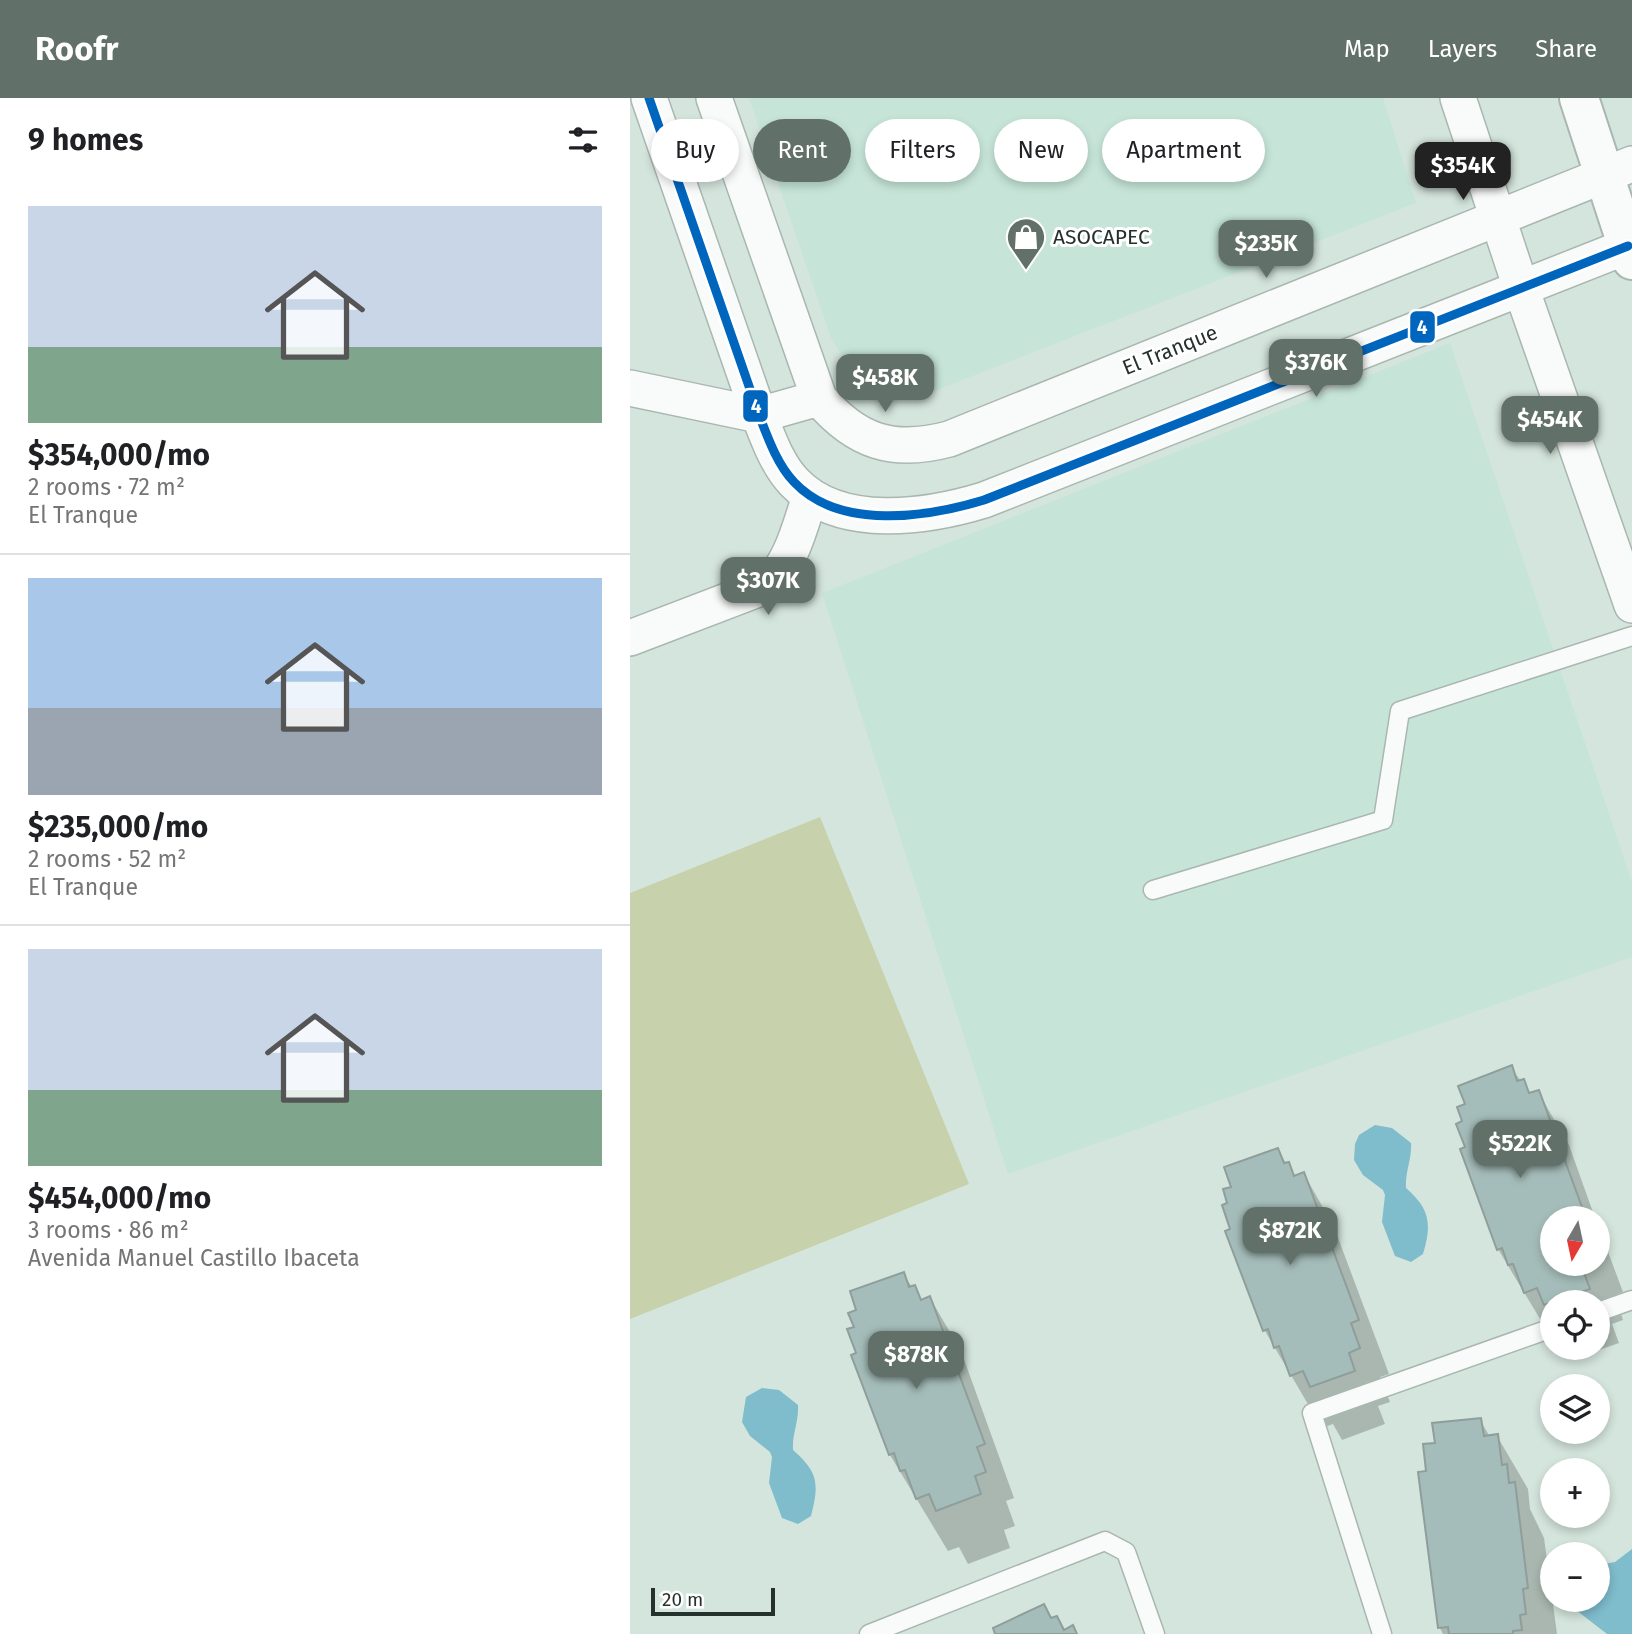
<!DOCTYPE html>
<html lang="en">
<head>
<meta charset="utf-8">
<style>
  body { margin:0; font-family:"Fira Sans",sans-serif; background:#f6f6f6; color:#202124; height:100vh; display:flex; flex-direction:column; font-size:26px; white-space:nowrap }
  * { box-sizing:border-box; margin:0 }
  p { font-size:23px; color:#757577 }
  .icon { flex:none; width:38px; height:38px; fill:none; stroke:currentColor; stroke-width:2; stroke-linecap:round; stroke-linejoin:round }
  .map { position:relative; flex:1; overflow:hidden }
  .side { display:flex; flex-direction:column; background:#fff; width:630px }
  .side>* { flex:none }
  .top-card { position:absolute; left:21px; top:21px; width:665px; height:63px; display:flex; gap:14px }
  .needle { width:46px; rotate:189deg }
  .controls { position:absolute; left:910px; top:1108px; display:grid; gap:14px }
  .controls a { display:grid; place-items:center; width:70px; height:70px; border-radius:50%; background:#fff; box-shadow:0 4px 10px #0003; font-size:35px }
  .scale { position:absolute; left:21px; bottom:18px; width:124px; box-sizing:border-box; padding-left:7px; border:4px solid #24312c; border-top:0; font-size:19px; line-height:24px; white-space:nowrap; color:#24312c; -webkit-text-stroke:5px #fff; paint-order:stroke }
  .price { position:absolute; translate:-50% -60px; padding:0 16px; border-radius:14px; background:#62706a; color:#fff; font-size:23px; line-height:46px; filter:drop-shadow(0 2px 4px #0008) }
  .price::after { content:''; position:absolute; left:50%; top:42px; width:21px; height:16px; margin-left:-10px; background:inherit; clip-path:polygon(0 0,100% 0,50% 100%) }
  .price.on { background:#222; color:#fff }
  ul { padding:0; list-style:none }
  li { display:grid; align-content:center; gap:14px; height:371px; padding:0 28px }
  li+li { border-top:2px solid #e0e0e0 }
  li span { display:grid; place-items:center; height:217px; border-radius:0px; color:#555 }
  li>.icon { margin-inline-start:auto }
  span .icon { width:126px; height:126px; fill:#fffc; stroke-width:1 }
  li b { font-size:30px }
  h2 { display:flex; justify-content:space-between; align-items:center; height:84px; padding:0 28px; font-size:30px }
  .pill { padding:0 24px; border-radius:32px; background:#fff; box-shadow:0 4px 10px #0003; font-size:24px; line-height:63px }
  .pill.on { background:#62706a; color:#fff }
  header { display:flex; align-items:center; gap:42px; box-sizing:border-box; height:98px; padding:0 35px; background:#62706a; color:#fff }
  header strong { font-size:33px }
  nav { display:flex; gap:38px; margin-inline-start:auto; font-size:24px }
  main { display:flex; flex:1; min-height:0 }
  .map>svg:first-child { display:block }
</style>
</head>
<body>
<header>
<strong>Roofr</strong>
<nav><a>Map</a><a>Layers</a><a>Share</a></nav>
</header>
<main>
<section class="side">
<h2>9 homes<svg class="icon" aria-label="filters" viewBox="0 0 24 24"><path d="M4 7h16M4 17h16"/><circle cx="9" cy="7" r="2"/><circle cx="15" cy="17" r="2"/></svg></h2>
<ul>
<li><span style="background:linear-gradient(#c9d6e8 65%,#7fa58c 0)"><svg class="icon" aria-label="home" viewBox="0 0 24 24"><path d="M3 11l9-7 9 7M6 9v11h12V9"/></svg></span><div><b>$354,000/mo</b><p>2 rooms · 72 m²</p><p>El Tranque</p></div></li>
<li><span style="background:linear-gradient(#a9c7e8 60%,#9aa5b1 0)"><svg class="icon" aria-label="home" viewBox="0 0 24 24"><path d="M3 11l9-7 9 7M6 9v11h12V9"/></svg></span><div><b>$235,000/mo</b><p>2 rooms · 52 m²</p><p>El Tranque</p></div></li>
<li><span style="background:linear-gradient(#c9d6e8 65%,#7fa58c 0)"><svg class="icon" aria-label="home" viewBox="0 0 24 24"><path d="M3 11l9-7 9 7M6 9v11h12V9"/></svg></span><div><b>$454,000/mo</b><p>3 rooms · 86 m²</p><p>Avenida Manuel Castillo Ibaceta</p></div></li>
</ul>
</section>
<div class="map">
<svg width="1002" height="1536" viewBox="0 0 1002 1536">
  <rect width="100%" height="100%" fill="#d4e5dd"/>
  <path fill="#c6e5d8" d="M119,0h634l33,105 -505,197 -48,-11 -32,-51z
    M820,245l182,539v75l-624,217 -186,-581z"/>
  <path fill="#c7d1ab" d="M190,719l149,367 -339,135v-426z"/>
  <path fill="#7fbccc" d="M745,1027l17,3 19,15c1,16 -6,29 -5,45 24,21 26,36 17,66l-12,8 -16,-6 -13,-34 3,-27 -2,-5 -20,-15 -9,-15 1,-16 4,-9z
    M132,1290l17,2 19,15c1,17 -6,29 -5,45 26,23 26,34 18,66l-13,8 -16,-6 -13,-35 3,-26 -2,-5 -20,-16 -8,-14 4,-25z
    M1002,1451v85h-25l-31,-24 -2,-10h24v-35l17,-3z"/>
  <path fill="#0003" d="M881,970l20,26 7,-2 31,53 26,73h-43v46h46v-39l25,67 -8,3 8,25 -11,4 7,19 -43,15 -6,-10h28v-46h-46v37l-54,-90 -31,-101 -3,-26 3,-17z
    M647,1052l19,27 8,-3 30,53 55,147 -9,3 10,25 -12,4 7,18 -43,16 -9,-16 -11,4 -57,-97 -37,-99 5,-2 -4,-25 4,-17z
    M273,1176l19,27 8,-3 31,53 53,147 -8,3 9,25 -11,4 6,18 -42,16 -9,-17 -11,4 -58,-96 -32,-101 -2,-26 2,-17z
    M850,1322l10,17 7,-1 31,53 2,20 14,29 13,96h-114l-3,-6 -12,-156 9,-28z"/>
  <path fill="#a5bdba" stroke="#8f9e9a" stroke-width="2" d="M882,967l5,16 7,-2 5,14 10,-3 47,128h-34v46h41l1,2 -11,4 7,19 -46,16 -7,-17 -13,5 -11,-29 -5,1 -6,-17 -5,2 -37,-101 5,-2 -9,-23 6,-3 -5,-14 8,-3 -7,-18z
    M648,1050l6,15 5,-1 5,14 10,-4 55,148 -8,3 9,25 -11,5 6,18 -45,16 -7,-16 -13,5 -11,-30 -5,2 -6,-19 -5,2 -38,-100 5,-2 -8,-24 5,-2 -4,-14 8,-2 -7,-20z
    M274,1174l5,15 6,-2 6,15 9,-4 55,148 -8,3 9,25 -11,4 6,18 -45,17 -7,-17 -13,5 -11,-29 -5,1 -6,-18 -5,2 -38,-100 5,-2 -9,-24 7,-2 -6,-14 8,-3 -6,-19z
    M851,1320l3,18 14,-2 4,31 5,-1 2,19 6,-1 13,106 -5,1 3,25 -6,1 2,15 -9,1v3h-64l-1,-7 -10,1 -20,-156 8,-1 -3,-27 12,-1 -3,-20z
    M414,1506l7,14 6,-2 7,14 9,-5 4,9h-82l-2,-6z"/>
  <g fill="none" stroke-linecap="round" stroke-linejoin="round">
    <g stroke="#a9b7b0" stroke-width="21">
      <path id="service" d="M523,792l230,-70 17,-109 232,-75
        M968,1214l34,-12
        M239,1536l236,-93 21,11 29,82
        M752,1536l-70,-221 240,-85"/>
    </g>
    <g stroke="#a9b7b0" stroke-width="38">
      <path id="minor" d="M19,0l110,317c9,23 18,49 35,67 46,49 134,35 190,18l644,-254
        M84,0l105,300c37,44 74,56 130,41l683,-275
        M828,0l63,190 111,317
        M0,290l129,27 60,-17
        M0,540l136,-52c25,-21 34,-59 44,-90"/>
    </g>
    <g stroke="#a9b7b0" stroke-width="42">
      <path id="trunk" d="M949,0l53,162"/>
    </g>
    <use href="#service" stroke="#f9fbfa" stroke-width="18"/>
    <use href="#minor" stroke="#f9fbfa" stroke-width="35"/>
    <use href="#trunk" stroke="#f9fbfa" stroke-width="38"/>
    <g stroke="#fff" stroke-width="14">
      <path id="bus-1" d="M19,0l110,317c9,23 18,49 35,67 46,49 134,35 190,18l644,-254"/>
    </g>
    <use href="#bus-1" stroke="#0065bd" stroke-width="9"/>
  </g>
  <defs>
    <g id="shop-pin" transform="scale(2.0125)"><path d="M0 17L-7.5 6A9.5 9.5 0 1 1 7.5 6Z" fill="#62706a" stroke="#fff"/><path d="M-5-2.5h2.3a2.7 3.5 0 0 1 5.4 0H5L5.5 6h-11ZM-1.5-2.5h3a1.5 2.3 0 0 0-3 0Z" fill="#fff"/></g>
  </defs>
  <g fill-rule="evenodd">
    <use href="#shop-pin" x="396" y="139"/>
  </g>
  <g text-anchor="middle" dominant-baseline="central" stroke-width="6" stroke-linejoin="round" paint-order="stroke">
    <g font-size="21" fill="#24312c" stroke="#fff" text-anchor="start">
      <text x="423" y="139">ASOCAPEC</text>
    </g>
    <g font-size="21" fill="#24312c" stroke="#fff">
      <text transform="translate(540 252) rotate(-22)">El Tranque</text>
    </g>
  </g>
  <g stroke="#fff" stroke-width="2.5">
    <rect x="779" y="212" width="27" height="34" rx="7" fill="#0065bd"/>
    <rect x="112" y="291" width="27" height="34" rx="7" fill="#0065bd"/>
  </g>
  <g font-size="19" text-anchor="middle" font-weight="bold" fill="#fff">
    <text x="792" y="236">4</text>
    <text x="126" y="315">4</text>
  </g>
</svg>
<div class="controls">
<a><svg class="needle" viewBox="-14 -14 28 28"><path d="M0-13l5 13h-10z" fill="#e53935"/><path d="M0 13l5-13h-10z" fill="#757577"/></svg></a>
<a><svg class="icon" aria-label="locate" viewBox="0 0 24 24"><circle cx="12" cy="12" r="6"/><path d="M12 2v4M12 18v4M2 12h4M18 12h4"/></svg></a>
<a><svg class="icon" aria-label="layers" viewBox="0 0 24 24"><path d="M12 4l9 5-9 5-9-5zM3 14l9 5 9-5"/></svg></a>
<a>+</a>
<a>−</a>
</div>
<div class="scale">20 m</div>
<b class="price on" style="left:833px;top:104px">$354K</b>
<b class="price" style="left:636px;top:182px">$235K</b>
<b class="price" style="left:686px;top:301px">$376K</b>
<b class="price" style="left:255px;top:316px">$458K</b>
<b class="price" style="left:920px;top:358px">$454K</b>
<b class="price" style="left:138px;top:519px">$307K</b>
<b class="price" style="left:890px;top:1082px">$522K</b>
<b class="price" style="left:660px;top:1169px">$872K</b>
<b class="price" style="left:286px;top:1293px">$878K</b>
<div class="top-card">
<a class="pill">Buy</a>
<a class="pill on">Rent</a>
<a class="pill">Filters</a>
<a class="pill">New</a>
<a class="pill">Apartment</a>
</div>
</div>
</main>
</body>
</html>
